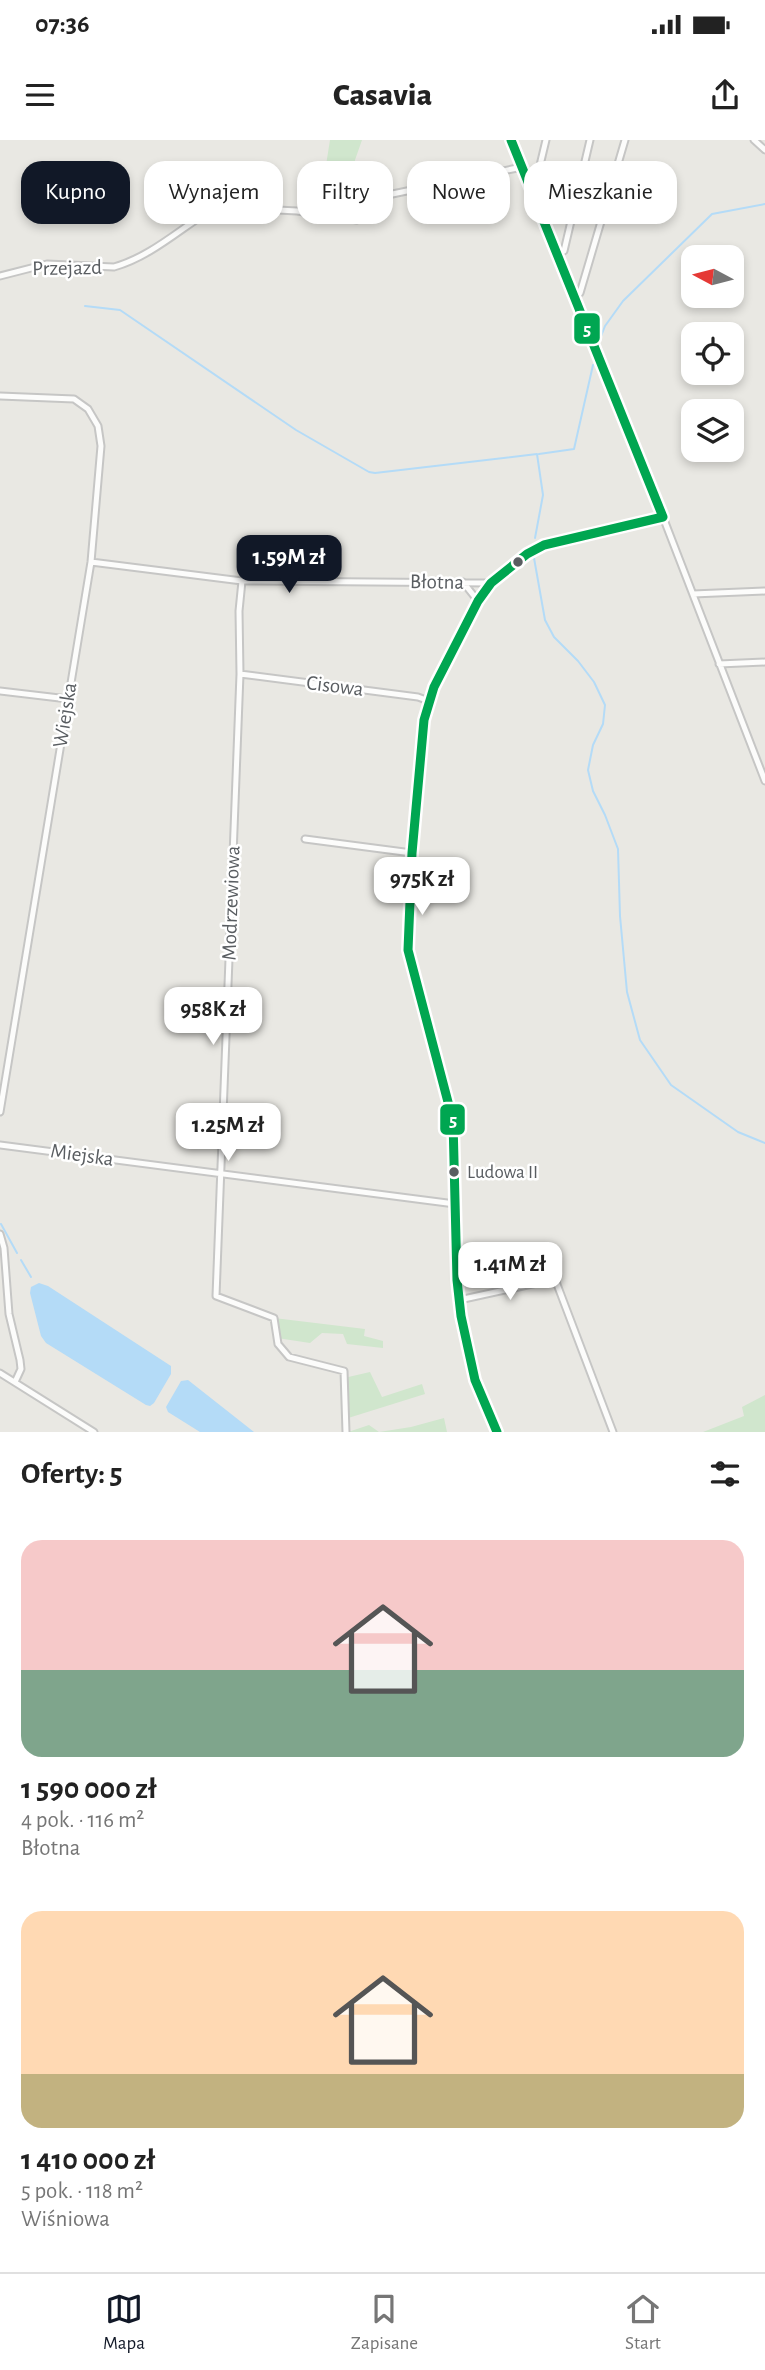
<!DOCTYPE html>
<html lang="pl">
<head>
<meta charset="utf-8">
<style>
  body { margin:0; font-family:"Alegreya Sans",sans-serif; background:#f2f2f2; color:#222; height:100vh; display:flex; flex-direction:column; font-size:26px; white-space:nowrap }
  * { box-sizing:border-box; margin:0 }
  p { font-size:23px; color:#767676 }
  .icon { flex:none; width:38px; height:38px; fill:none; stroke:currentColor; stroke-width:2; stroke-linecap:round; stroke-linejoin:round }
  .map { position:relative; height:1292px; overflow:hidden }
  .details { display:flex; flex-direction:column; background:#fff; flex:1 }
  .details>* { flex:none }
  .top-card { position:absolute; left:21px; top:21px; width:724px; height:63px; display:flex; gap:14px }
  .needle { width:46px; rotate:277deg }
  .controls { position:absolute; left:681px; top:105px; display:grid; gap:14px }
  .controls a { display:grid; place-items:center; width:63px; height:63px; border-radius:14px; background:#fff; box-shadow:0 4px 10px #0003; font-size:35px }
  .price { position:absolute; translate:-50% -60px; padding:0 16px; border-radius:14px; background:#fff; color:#222; font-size:23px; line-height:46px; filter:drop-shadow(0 2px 4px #0008) }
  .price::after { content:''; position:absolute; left:50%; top:42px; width:21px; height:16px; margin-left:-10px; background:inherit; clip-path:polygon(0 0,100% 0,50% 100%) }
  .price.current { background:#111827; color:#fff }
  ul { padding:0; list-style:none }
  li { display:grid; align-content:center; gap:14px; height:371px; padding:0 21px }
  li span { display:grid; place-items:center; height:217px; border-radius:21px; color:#555 }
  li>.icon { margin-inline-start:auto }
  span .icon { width:126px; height:126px; fill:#fffc; stroke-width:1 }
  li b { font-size:30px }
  h2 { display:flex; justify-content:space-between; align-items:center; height:84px; padding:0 21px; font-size:30px }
  .chip { padding:0 24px; border-radius:21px; background:#fff; box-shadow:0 4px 10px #0003; font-size:24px; line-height:63px }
  .chip.current { background:#111827; color:#fff }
  .status { display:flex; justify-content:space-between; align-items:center; height:49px; padding:0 35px; background:#fff; direction:ltr }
  .status svg { height:19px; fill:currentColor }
  header { display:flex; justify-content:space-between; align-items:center; height:91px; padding:0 21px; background:#fff; font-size:32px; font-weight:800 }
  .tab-bar { display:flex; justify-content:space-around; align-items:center; height:98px; border-top:2px solid #e0e0e0; background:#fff; font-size:19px; color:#767676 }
  .tab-bar a { display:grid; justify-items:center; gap:4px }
  .tab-bar .current { color:#111827 }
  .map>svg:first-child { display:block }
</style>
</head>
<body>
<div class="status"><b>07:36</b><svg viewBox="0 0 49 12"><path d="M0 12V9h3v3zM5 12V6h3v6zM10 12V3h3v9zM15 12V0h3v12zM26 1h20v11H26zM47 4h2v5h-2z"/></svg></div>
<header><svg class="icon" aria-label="menu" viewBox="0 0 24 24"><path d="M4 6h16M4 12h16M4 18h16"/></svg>Casavia<svg class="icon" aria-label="share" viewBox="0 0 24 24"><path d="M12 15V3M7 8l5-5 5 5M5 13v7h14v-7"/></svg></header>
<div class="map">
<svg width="765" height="1292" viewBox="0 0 765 1292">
  <rect width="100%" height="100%" fill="#e9e8e3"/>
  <path fill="#d0e6cd" d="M330,0h32l-7,20 2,21 -6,32 -32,-4z
    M274,1178l91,11 -1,7 19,5v7l-36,-4 -4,-10 -21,-1 -12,10 -33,-5z
    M370,1232l12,25 40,-13 3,10 -80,25 -1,-41z
    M765,1255v37h-62l41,-16 -2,-9z
    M444,1278l3,14h-99l21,-7 10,7 32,-5z"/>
  <path fill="#b4dbf7" d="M39,1143l9,3 123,80v8l-17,29 -4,3 -4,-1 -100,-62 -5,-7 -11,-43 1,-6z
    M188,1240l66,52h-54l-32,-20 -2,-5 15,-26z"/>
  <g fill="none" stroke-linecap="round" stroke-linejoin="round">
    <path stroke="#b4dbf7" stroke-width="2" d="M85,166l35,4 176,120 73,42 6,1 162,-19 6,41 -8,43
      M598,204l7,-18 18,-25 89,-87 53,-10
      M539,314l35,-5 19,-84
      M534,418l11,62 9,17 24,24 16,21 11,23 -2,19 -10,21 -5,25 5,21 12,24 13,34 2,67 7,76 13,48 31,45 67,47 27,11
      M1,1084l16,29
      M21,1120l10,17"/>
    <g stroke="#c6c6c5" stroke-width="9">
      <path id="street" d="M511,0l152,377 102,264
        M754,0l11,10
        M529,46l7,-4 10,-42
        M557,113l7,-2 26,-111
        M0,136l47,-12 67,3c36,-10 66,-38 97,-57l10,-3 76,4 60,9 6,-3 7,-17 8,-3 144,-30
        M573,155l7,-2 45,-153
        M0,256l74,3 14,10 10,17 3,20 -10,116 -91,550
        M91,422l151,19 249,2
        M242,441l-3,30 1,63 -24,622 58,22 4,26 11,13 55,14 2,61
        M463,442l15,19
        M693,454l72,-3
        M719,524l46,-2
        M240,534l178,23 11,4
        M0,551l68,8
        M305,699l107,14
        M0,1005l455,59
        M0,1094l4,14 5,66 11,46 1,9 -6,13
        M459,1160l96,-21 58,153
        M0,1233l94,59
        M497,1292l-22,-52 -14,-64 -4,-36 -4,-159 -45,-171 4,-97 12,-133 10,-33 44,-86 13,-18 36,-29 17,-9 119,-28"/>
    </g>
    <use href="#street" stroke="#fcfcfb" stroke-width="5"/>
    <g stroke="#fff" stroke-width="14">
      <path id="bus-1" d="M511,0l152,377
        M497,1292l-22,-52 -14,-64 -4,-36 -4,-159 -45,-171 4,-97 12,-133 10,-33 44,-86 13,-18 36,-29 17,-9 119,-28"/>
    </g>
    <use href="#bus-1" stroke="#00a651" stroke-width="9"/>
  </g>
  <g fill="#595d61" stroke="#fff" stroke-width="2.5">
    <circle cx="518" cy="422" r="6"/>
    <circle cx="454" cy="1032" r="6"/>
  </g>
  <g text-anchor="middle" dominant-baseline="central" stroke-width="5" stroke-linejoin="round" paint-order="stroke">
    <g font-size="19" fill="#595d61" stroke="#fff" text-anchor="start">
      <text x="467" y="1032">Ludowa II</text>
    </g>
    <g font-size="21" fill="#595d61" stroke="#fff">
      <text transform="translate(67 128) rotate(-1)">Przejazd</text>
      <text transform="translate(437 442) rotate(1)">Błotna</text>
      <text transform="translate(335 546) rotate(7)">Cisowa</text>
      <text transform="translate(65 575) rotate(-81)">Wiejska</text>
      <text transform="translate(231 763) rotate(-88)">Modrzewiowa</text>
      <text transform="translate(82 1015) rotate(8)">Miejska</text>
    </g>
  </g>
  <g stroke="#fff" stroke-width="2.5">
    <rect x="573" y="172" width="28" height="33" rx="7" fill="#00a651"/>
    <rect x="439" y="963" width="27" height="33" rx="7" fill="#00a651"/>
  </g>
  <g font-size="19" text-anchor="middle" font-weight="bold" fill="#fff">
    <text x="587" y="195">5</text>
    <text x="453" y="986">5</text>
  </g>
</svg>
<div class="controls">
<a><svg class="needle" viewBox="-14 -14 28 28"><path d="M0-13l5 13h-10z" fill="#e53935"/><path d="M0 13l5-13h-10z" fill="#767676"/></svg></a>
<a><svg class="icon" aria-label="locate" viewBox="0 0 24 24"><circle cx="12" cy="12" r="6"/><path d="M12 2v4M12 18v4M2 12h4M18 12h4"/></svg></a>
<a><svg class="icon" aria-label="layers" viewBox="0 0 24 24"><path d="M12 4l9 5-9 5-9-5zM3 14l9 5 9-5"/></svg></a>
</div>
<b class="price current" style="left:289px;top:455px">1.59M zł</b>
<b class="price" style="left:422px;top:777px">975K zł</b>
<b class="price" style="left:213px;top:907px">958K zł</b>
<b class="price" style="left:228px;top:1023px">1.25M zł</b>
<b class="price" style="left:510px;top:1162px">1.41M zł</b>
<div class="top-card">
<a class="chip current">Kupno</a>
<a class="chip">Wynajem</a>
<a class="chip">Filtry</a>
<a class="chip">Nowe</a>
<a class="chip">Mieszkanie</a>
</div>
</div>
<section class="details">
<h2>Oferty: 5<svg class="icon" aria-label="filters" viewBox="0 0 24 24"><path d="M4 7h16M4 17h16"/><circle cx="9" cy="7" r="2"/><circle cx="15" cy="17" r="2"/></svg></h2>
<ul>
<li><span style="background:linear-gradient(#f6c9c9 60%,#7fa58c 0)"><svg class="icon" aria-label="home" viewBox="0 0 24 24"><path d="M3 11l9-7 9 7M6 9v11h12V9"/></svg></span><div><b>1 590 000 zł</b><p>4 pok. · 116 m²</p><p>Błotna</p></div></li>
<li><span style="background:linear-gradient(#ffd9b3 75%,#c2b280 0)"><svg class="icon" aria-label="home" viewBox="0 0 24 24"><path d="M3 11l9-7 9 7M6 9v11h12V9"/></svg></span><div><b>1 410 000 zł</b><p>5 pok. · 118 m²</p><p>Wiśniowa</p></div></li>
</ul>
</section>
<nav class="tab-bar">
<a class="current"><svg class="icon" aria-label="map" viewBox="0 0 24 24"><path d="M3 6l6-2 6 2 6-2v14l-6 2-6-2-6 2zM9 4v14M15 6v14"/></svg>Mapa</a>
<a><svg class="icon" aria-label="saved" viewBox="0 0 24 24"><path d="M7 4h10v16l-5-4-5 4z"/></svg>Zapisane</a>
<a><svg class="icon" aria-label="home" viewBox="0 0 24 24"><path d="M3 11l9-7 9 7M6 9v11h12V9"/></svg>Start</a>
</nav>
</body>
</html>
